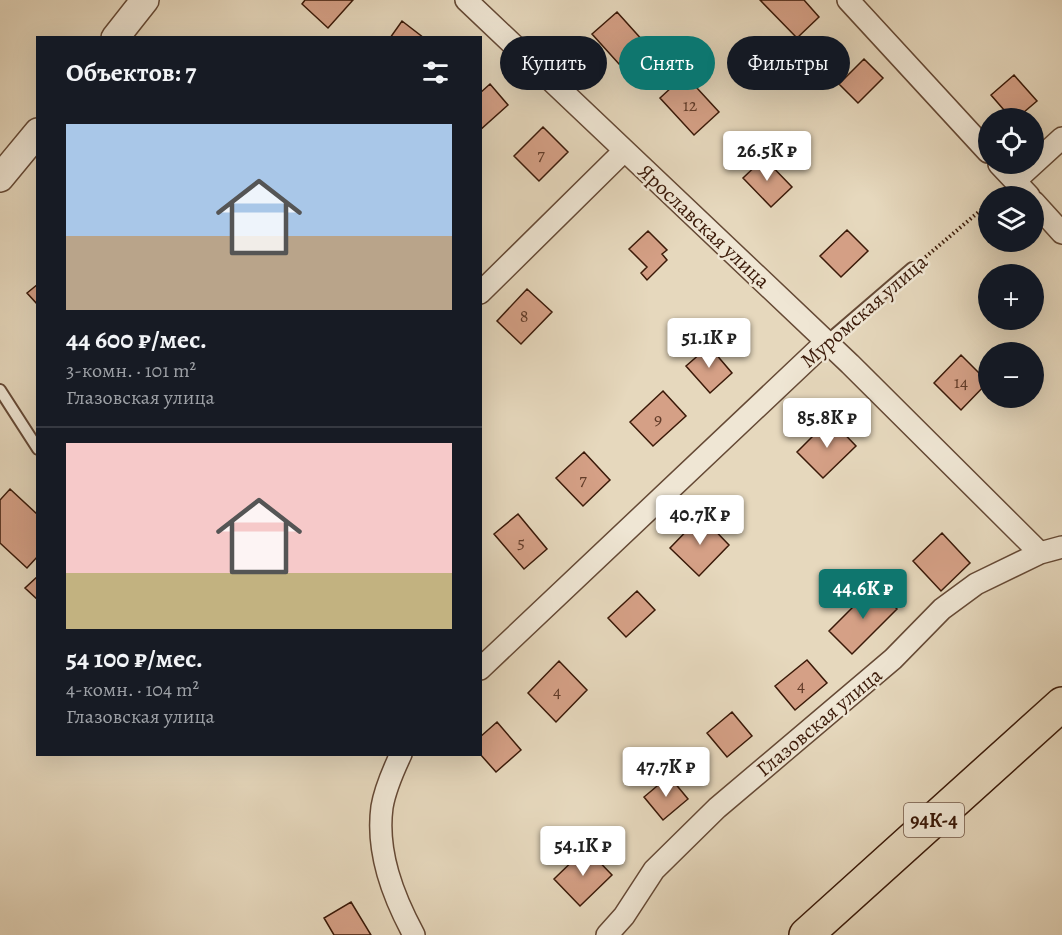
<!DOCTYPE html>
<html lang="ru">
<head>
<meta charset="utf-8">
<style>
  body { margin:0; font-family:Alegreya,serif; background:#242831; color:#f1f3f6; height:100vh; display:flex; flex-direction:column; font-size:22px; white-space:nowrap }
  * { box-sizing:border-box; margin:0 }
  p { font-size:20px; color:#9ea1a6 }
  .icon { flex:none; width:33px; height:33px; fill:none; stroke:currentColor; stroke-width:2; stroke-linecap:round; stroke-linejoin:round }
  .map { position:relative; flex:1; overflow:hidden }
  .sheet { position:absolute; left:36px; top:36px; width:446px; height:720px; display:flex; flex-direction:column; background:#171b24; border-radius:0px; box-shadow:0 6px 24px #0002 }
  .sheet>* { flex:none }
  .banner { position:absolute; left:500px; top:36px; width:472px; height:54px; display:flex; gap:12px }
  .fabs { position:absolute; left:978px; top:108px; display:grid; gap:12px }
  .fabs a { display:grid; place-items:center; width:66px; height:66px; border-radius:50%; background:#171b24; box-shadow:0 6px 24px #0002; font-size:30px }
  .price { position:absolute; translate:-50% -51px; padding:0 14px; border-radius:6px; background:#fff; color:#222; font-size:20px; line-height:39px; filter:drop-shadow(0 2px 3px #0008) }
  .price::after { content:''; position:absolute; left:50%; top:36px; width:18px; height:14px; margin-left:-9px; background:inherit; clip-path:polygon(0 0,100% 0,50% 100%) }
  .price.current { background:#0f766e; color:#fff }
  ul { padding:0; list-style:none }
  li { display:grid; align-content:center; gap:12px; height:318px; padding:0 30px }
  li+li { border-top:2px solid #363941 }
  li span { display:grid; place-items:center; height:186px; border-radius:0px; color:#555 }
  li>.icon { margin-inline-start:auto }
  span .icon { width:108px; height:108px; fill:#fffc; stroke-width:1 }
  li b { font-size:26px }
  h2 { display:flex; justify-content:space-between; align-items:center; height:72px; padding:0 30px; font-size:26px }
  .tag { padding:0 21px; border-radius:27px; background:#171b24; box-shadow:0 6px 24px #0002; font-size:21px; line-height:54px }
  .tag.current { background:#0f766e; color:#fff }
  .map>svg:first-child { display:block }
</style>
</head>
<body>
<div class="map">
<svg width="1062" height="935" viewBox="0 0 1062 935">
  <rect width="100%" height="100%" fill="#e6d8bd"/>
  <filter id="stains"><feTurbulence type="fractalNoise" baseFrequency=".00333" numOctaves="4"/><feColorMatrix values="0 0 0 0 .2 0 0 0 0 .09 0 0 0 0 .02 0 0 0 .5 -.17"/></filter>
  <radialGradient id="worn" r=".72"><stop offset=".6" stop-color="#630" stop-opacity="0"/><stop offset="1" stop-color="#630" stop-opacity=".3"/></radialGradient>
  <path fill="#d5a086" stroke="#3a1908" stroke-width="1.5" d="M305,0h48l-25,28 -26,-24z
    M760,0h44l15,17 -22,21z
    M617,12l27,30 -25,22 -27,-30z
    M402,21l22,17h-34z
    M864,59l19,19 -25,25 -19,-19z
    M685,75l34,37 -25,23 -34,-37z
    M1014,75l23,26 -20,17h-6l-20,-23z
    M490,84l18,21 -28,25v-37z
    M543,127l25,25 -29,29 -25,-25z
    M764,158l28,29 -21,20 -28,-29z
    M847,230l21,21 -27,26 -21,-21z
    M648,231l19,19 -5,4 5,6 -20,20 -6,-7 6,-6 -18,-18z
    M38,284v21l-11,-12z
    M527,289l25,23 -31,32 -24,-23z
    M709,346l23,27 -22,20 -24,-27z
    M961,355l27,27 -27,28 -27,-27z
    M663,391l23,25 -33,30 -23,-24z
    M830,419l26,27 -33,32 -26,-26z
    M584,452l26,28 -27,26 -27,-28z
    M10,489l28,26v41l-11,12 -27,-25v-43z
    M518,514l29,35 -23,20 -30,-35z
    M701,516l28,29 -30,31 -29,-28z
    M942,533l28,30 -29,28 -28,-30z
    M38,576v24l-13,-12z
    M874,586l23,23 -45,45 -23,-23z
    M637,591l18,19 -29,27 -18,-19z
    M807,660l20,23 -32,27 -20,-24z
    M559,661l28,29 -31,32 -28,-29z
    M732,712l20,24 -25,21 -20,-24z
    M497,722l24,28 -25,22 -16,-18v-17z
    M669,776l19,23 -25,21 -19,-23z
    M586,848l26,27 -32,31 -26,-27z
    M351,902l20,33h-37l-10,-17z"/>
  <g fill="none" stroke-linecap="round" stroke-linejoin="round">
    <g stroke="#654935" stroke-width="14">
      <path id="service" d="M826,342l86,-74
        M0,390l38,59"/>
    </g>
    <g stroke="#654935" stroke-width="24">
      <path id="minor" d="M466,0l384,364 190,189
        M848,0l140,152
        M999,164l30,32
        M1015,181l47,-43
        M1034,202l28,31
        M480,293l144,-142
        M480,669l346,-327
        M401,754c-8,17 -16,35 -19,53 -6,45 11,89 32,128
        M607,935l17,-19 30,-46 63,-62 176,-149 49,-50 34,-25 64,-31 22,-6"/>
    </g>
    <g stroke="#654935" stroke-width="30">
      <path id="tertiary" d="M115,38l30,-38
        M0,178l38,-46"/>
    </g>
    <g stroke="#3a1908" stroke-width="36">
      <path id="primary" d="M806,935l256,-231"/>
    </g>
    <path stroke="#3a1908" stroke-width="4" stroke-dasharray="1.5 3" stroke-linecap="butt" d="M922,260l66,-56"/>
    <use href="#service" stroke="#efe6d4" stroke-width="10"/>
    <use href="#minor" stroke="#efe6d4" stroke-width="21"/>
    <use href="#tertiary" stroke="#efe6d4" stroke-width="27"/>
    <use href="#primary" stroke="#e6d8bd" stroke-width="33"/>
  </g>
  <g text-anchor="middle" dominant-baseline="central" stroke-width="5" stroke-linejoin="round" paint-order="stroke">
    <g font-size="18" fill="#613b28">
      <text x="690" y="105">12</text>
      <text x="541" y="154">7</text>
      <text x="524" y="316">8</text>
      <text x="961" y="382">14</text>
      <text x="658" y="419">9</text>
      <text x="583" y="479">7</text>
      <text x="521" y="542">5</text>
      <text x="801" y="685">4</text>
      <text x="557" y="691">4</text>
    </g>
    <rect fill="#efe6d4" stroke="#705645" stroke-width="1.5" x="904" y="803" width="60" height="34" rx="4.5"/>
    <g font-size="20" font-weight="bold" fill="#3a1908">
      <text x="934" y="820">94К-4</text>
    </g>
    <g font-size="21" fill="#3a1908" stroke="#efe6d4">
      <text transform="translate(704 226) rotate(43)">Ярославская улица</text>
      <text transform="translate(864 311) rotate(-41)">Муромская улица</text>
      <text transform="translate(819 722) rotate(-40)">Глазовская улица</text>
    </g>
  </g>
  <rect width="100%" height="100%" filter="url(#stains)"/>
  <rect width="100%" height="100%" fill="url(#worn)"/>
</svg>
<div class="fabs">
<a><svg class="icon" aria-label="locate" viewBox="0 0 24 24"><circle cx="12" cy="12" r="6"/><path d="M12 2v4M12 18v4M2 12h4M18 12h4"/></svg></a>
<a><svg class="icon" aria-label="layers" viewBox="0 0 24 24"><path d="M12 4l9 5-9 5-9-5zM3 14l9 5 9-5"/></svg></a>
<a>+</a>
<a>−</a>
</div>
<b class="price" style="left:767px;top:182px">26.5K ₽</b>
<b class="price" style="left:709px;top:369px">51.1K ₽</b>
<b class="price" style="left:827px;top:449px">85.8K ₽</b>
<b class="price" style="left:700px;top:546px">40.7K ₽</b>
<b class="price current" style="left:863px;top:620px">44.6K ₽</b>
<b class="price" style="left:666px;top:798px">47.7K ₽</b>
<b class="price" style="left:583px;top:877px">54.1K ₽</b>
<div class="banner">
<a class="tag">Купить</a>
<a class="tag current">Снять</a>
<a class="tag">Фильтры</a>
</div>
<section class="sheet">
<h2>Объектов: 7<svg class="icon" aria-label="filters" viewBox="0 0 24 24"><path d="M4 7h16M4 17h16"/><circle cx="9" cy="7" r="2"/><circle cx="15" cy="17" r="2"/></svg></h2>
<ul>
<li><span style="background:linear-gradient(#a9c7e8 60%,#b9a48a 0)"><svg class="icon" aria-label="home" viewBox="0 0 24 24"><path d="M3 11l9-7 9 7M6 9v11h12V9"/></svg></span><div><b>44 600 ₽/мес.</b><p>3-комн. · 101 m²</p><p>Глазовская улица</p></div></li>
<li><span style="background:linear-gradient(#f6c9c9 70%,#c2b280 0)"><svg class="icon" aria-label="home" viewBox="0 0 24 24"><path d="M3 11l9-7 9 7M6 9v11h12V9"/></svg></span><div><b>54 100 ₽/мес.</b><p>4-комн. · 104 m²</p><p>Глазовская улица</p></div></li>
</ul>
</section>
</div>
</body>
</html>
